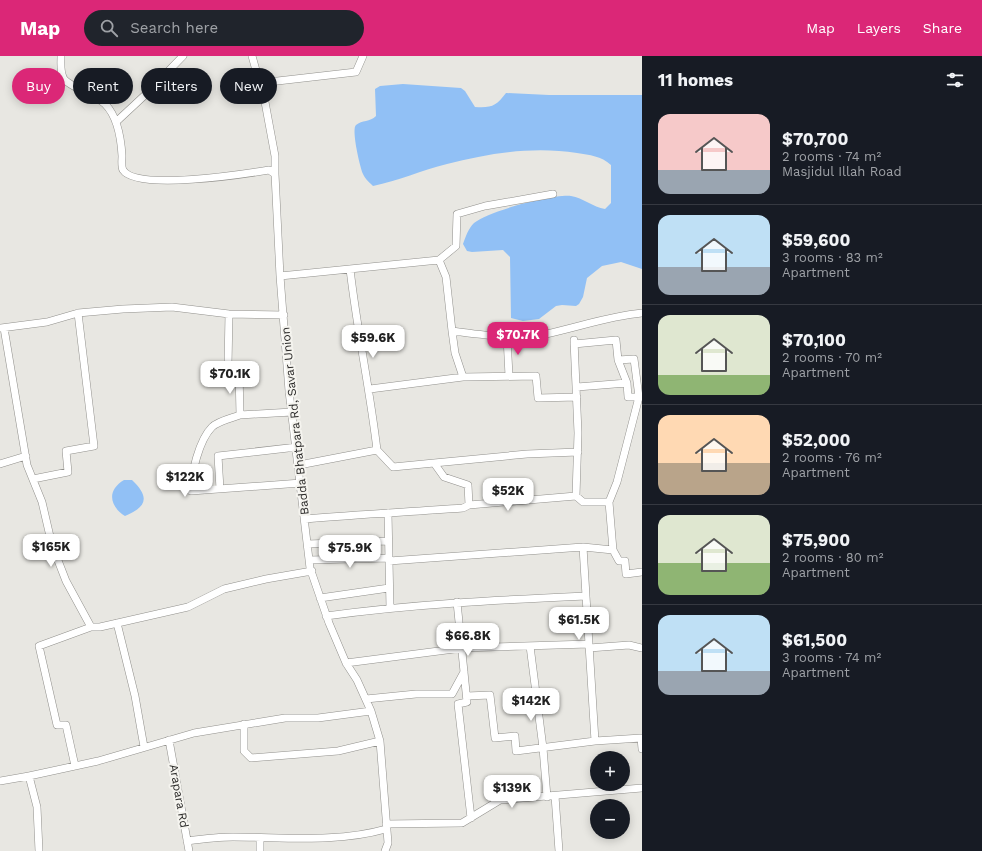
<!DOCTYPE html>
<html lang="en">
<head>
<meta charset="utf-8">
<style>
  body { margin:0; font-family:"Work Sans",sans-serif; background:#20242c; color:#f1f3f6; height:100vh; display:flex; flex-direction:column; font-size:15px; white-space:nowrap }
  * { box-sizing:border-box; margin:0 }
  p { font-size:13px; color:#9ea1a6 }
  .icon { flex:none; width:22px; height:22px; fill:none; stroke:currentColor; stroke-width:2; stroke-linecap:round; stroke-linejoin:round }
  .map { position:relative; flex:1; overflow:hidden }
  .details { display:flex; flex-direction:column; background:#171b24; width:340px }
  .details>* { flex:none }
  .banner { position:absolute; left:12px; top:12px; width:380px; height:36px; display:flex; gap:8px }
  .tools { position:absolute; left:590px; top:695px; display:grid; gap:8px }
  .tools a { display:grid; place-items:center; width:40px; height:40px; border-radius:50%; background:#171b24; box-shadow:0 2px 10px #0003; font-size:20px }
  .price { position:absolute; translate:-50% -34px; padding:0 9px; border-radius:8px; background:#fff; color:#222; font-size:13px; line-height:26px; filter:drop-shadow(0 1px 2px #0008) }
  .price::after { content:''; position:absolute; left:50%; top:24px; width:12px; height:9px; margin-left:-6px; background:inherit; clip-path:polygon(0 0,100% 0,50% 100%) }
  .price.selected { background:#db2777; color:#fff }
  ul { padding:0; list-style:none }
  li { display:flex; align-items:center; gap:12px; height:100px; padding:0 16px }
  li+li { border-top:1px solid #363941 }
  li span { display:grid; place-items:center; flex:none; width:112px; height:80px; border-radius:12px; color:#555 }
  li>.icon { margin-inline-start:auto }
  span .icon { width:48px; height:48px; fill:#fffc; stroke-width:1 }
  li b { font-size:17px }
  h2 { display:flex; justify-content:space-between; align-items:center; height:48px; padding:0 16px; font-size:17px }
  .chip { padding:0 14px; border-radius:18px; background:#171b24; box-shadow:0 2px 10px #0003; font-size:14px; line-height:36px }
  .chip.selected { background:#db2777; color:#fff }
  header { display:flex; align-items:center; gap:24px; box-sizing:border-box; height:56px; padding:0 20px; background:#db2777; color:#fff }
  header strong { font-size:19px }
  nav { display:flex; gap:22px; margin-inline-start:auto; font-size:14px }
  .search { width:280px; height:36px; background:#20242c; display:flex; align-items:center; gap:10px; box-sizing:border-box; padding:0 14px; border-radius:22px; color:#9ea1a6; font-size:15px }
  main { display:flex; flex:1; min-height:0 }
  .map>svg:first-child { display:block }
</style>
</head>
<body>
<header>
<strong>Map</strong>
<div class="search"><svg class="icon" aria-label="search" viewBox="0 0 24 24"><circle cx="10" cy="10" r="6"/><path d="M15 15l6 6"/></svg>Search here</div>
<nav><a>Map</a><a>Layers</a><a>Share</a></nav>
</header>
<main>
<div class="map">
<svg width="642" height="795" viewBox="0 0 642 795">
  <rect width="100%" height="100%" fill="#e8e7e2"/>
  <path fill="#91c0f5" d="M403,28l58,4 4,3 10,16c17,1 21,-1 31,-14l43,2h93v174l-21,-7 -19,4 -15,12 -4,19 -4,7 -3,2 -14,-1 -6,1 -17,13 -16,2 -12,-3 -1,-61 -7,-7 -31,2 -5,-1 -4,-7c3,-8 5,-15 11,-21 15,-12 78,-29 97,-27 12,2 22,11 34,13l6,-6v-38c-10,-9 -21,-10 -34,-12 -43,-7 -88,0 -130,11 -25,6 -49,17 -74,22 -3,-3 -8,-7 -10,-12 -3,-7 -12,-45 -7,-49 6,-5 14,-3 20,-9l-1,-27 5,-3z
    M124,424h8c18,17 15,27 -7,36 -16,-10 -18,-26 -1,-36z"/>
  <g fill="none" stroke-linecap="round" stroke-linejoin="round">
    <g stroke="#91908c" stroke-width="8">
      <path id="minor" d="M61,0c0,7 -1,15 2,21 2,8 33,18 42,27 13,13 16,34 17,52 0,4 -1,11 1,14 13,21 122,4 146,0l6,4 5,102 9,115 21,177 19,55 17,40 11,17 14,31 9,30 8,102 -3,8
        M252,0l13,46 10,54v18
        M260,27l96,-11 7,-16
        M116,66l29,-27 38,-39
        M439,204l7,17 6,54c32,4 63,9 94,3 33,-7 63,-18 96,-21
        M350,213c7,61 20,121 27,181
        M280,220l159,-16 17,-14 1,-32 28,-8 68,-12
        M229,258l-1,51 11,6 1,44 52,-3
        M1,272l46,-6 31,-9 45,-4 49,-2 57,7 55,1
        M4,272l23,137 15,37 10,43 14,36 25,46 -52,19 18,79h9l9,41
        M507,281l2,39
        M574,288l42,-4 2,20 9,23 -50,4
        M463,321l73,-1 2,22 39,-1
        M627,327l1,14h14
        M370,333l93,-12 -8,-24 -3,-22
        M240,359c-8,3 -22,6 -28,12 -13,13 -21,47 -21,64l110,-8
        M434,407l93,-9 51,-2
        M0,408l26,-8
        M299,409l78,-15 16,17 41,-4 10,14 24,8 1,20 107,-9 2,-63 -4,-93
        M33,423l35,-7 -2,-21 28,-5 -16,-133
        M220,433l-2,-33 79,-9
        M576,440l7,6h26l4,48 6,11h6l1,13 16,-2
        M609,446l8,-20 22,-85 -5,-38 -16,1
        M388,457l2,95
        M305,463c53,-5 105,-7 158,-11l6,-3
        M308,488l80,-3
        M583,491l30,3
        M310,504l79,-2
        M389,505l194,-14 3,49
        M320,542l69,-10
        M457,546l10,100 -9,2 13,114
        M326,560c87,-12 173,-16 260,-20l9,145 46,-3 1,11
        M117,567l18,73 9,51
        M91,571h9l88,-20 36,-18 42,-10 46,-8
        M530,590l13,102 4,49
        M589,592l40,-3 13,3
        M346,607l116,-15 127,-4
        M467,640l23,-1 5,43 20,-2 1,15 79,-10
        M366,643l50,-5h36l12,-22
        M244,668v27l7,7 87,-7 42,-10
        M169,684l20,111
        M29,720l8,31 2,44
        M0,725l29,-5 69,-15 96,-28 91,-15h33l53,-7
        M555,740l4,55
        M386,768l76,-1 38,-23 142,-12
        M187,785c15,-2 31,-4 46,-4 51,0 104,6 153,-8
        M260,795v-13"/>
    </g>
    <use href="#minor" stroke="#fff" stroke-width="7"/>
  </g>
  <g text-anchor="middle" dominant-baseline="central" stroke-width="4" stroke-linejoin="round" paint-order="stroke">
    <g font-size="12" fill="#2d2c2b" stroke="#f5f4ef">
      <text transform="translate(295 365) rotate(-96)">Badda Bhatpara Rd, Savar Union</text>
      <text transform="translate(179 740) rotate(80)">Arapara Rd</text>
    </g>
  </g>
</svg>
<div class="tools">
<a>+</a>
<a>−</a>
</div>
<b class="price selected" style="left:518px;top:300px">$70.7K</b>
<b class="price" style="left:373px;top:303px">$59.6K</b>
<b class="price" style="left:230px;top:339px">$70.1K</b>
<b class="price" style="left:185px;top:442px">$122K</b>
<b class="price" style="left:508px;top:456px">$52K</b>
<b class="price" style="left:51px;top:512px">$165K</b>
<b class="price" style="left:350px;top:513px">$75.9K</b>
<b class="price" style="left:579px;top:585px">$61.5K</b>
<b class="price" style="left:468px;top:601px">$66.8K</b>
<b class="price" style="left:531px;top:666px">$142K</b>
<b class="price" style="left:512px;top:753px">$139K</b>
<div class="banner">
<a class="chip selected">Buy</a>
<a class="chip">Rent</a>
<a class="chip">Filters</a>
<a class="chip">New</a>
</div>
</div>
<section class="details">
<h2>11 homes<svg class="icon" aria-label="filters" viewBox="0 0 24 24"><path d="M4 7h16M4 17h16"/><circle cx="9" cy="7" r="2"/><circle cx="15" cy="17" r="2"/></svg></h2>
<ul>
<li><span style="background:linear-gradient(#f6c9c9 70%,#9aa5b1 0)"><svg class="icon" aria-label="home" viewBox="0 0 24 24"><path d="M3 11l9-7 9 7M6 9v11h12V9"/></svg></span><div><b>$70,700</b><p>2 rooms · 74 m²</p><p>Masjidul Illah Road</p></div></li>
<li><span style="background:linear-gradient(#bfe0f5 65%,#9aa5b1 0)"><svg class="icon" aria-label="home" viewBox="0 0 24 24"><path d="M3 11l9-7 9 7M6 9v11h12V9"/></svg></span><div><b>$59,600</b><p>3 rooms · 83 m²</p><p>Apartment</p></div></li>
<li><span style="background:linear-gradient(#dfe7d0 75%,#8fb573 0)"><svg class="icon" aria-label="home" viewBox="0 0 24 24"><path d="M3 11l9-7 9 7M6 9v11h12V9"/></svg></span><div><b>$70,100</b><p>2 rooms · 70 m²</p><p>Apartment</p></div></li>
<li><span style="background:linear-gradient(#ffd9b3 60%,#b9a48a 0)"><svg class="icon" aria-label="home" viewBox="0 0 24 24"><path d="M3 11l9-7 9 7M6 9v11h12V9"/></svg></span><div><b>$52,000</b><p>2 rooms · 76 m²</p><p>Apartment</p></div></li>
<li><span style="background:linear-gradient(#dfe7d0 60%,#8fb573 0)"><svg class="icon" aria-label="home" viewBox="0 0 24 24"><path d="M3 11l9-7 9 7M6 9v11h12V9"/></svg></span><div><b>$75,900</b><p>2 rooms · 80 m²</p><p>Apartment</p></div></li>
<li><span style="background:linear-gradient(#bfe0f5 70%,#9aa5b1 0)"><svg class="icon" aria-label="home" viewBox="0 0 24 24"><path d="M3 11l9-7 9 7M6 9v11h12V9"/></svg></span><div><b>$61,500</b><p>3 rooms · 74 m²</p><p>Apartment</p></div></li>
</ul>
</section>
</main>
</body>
</html>
